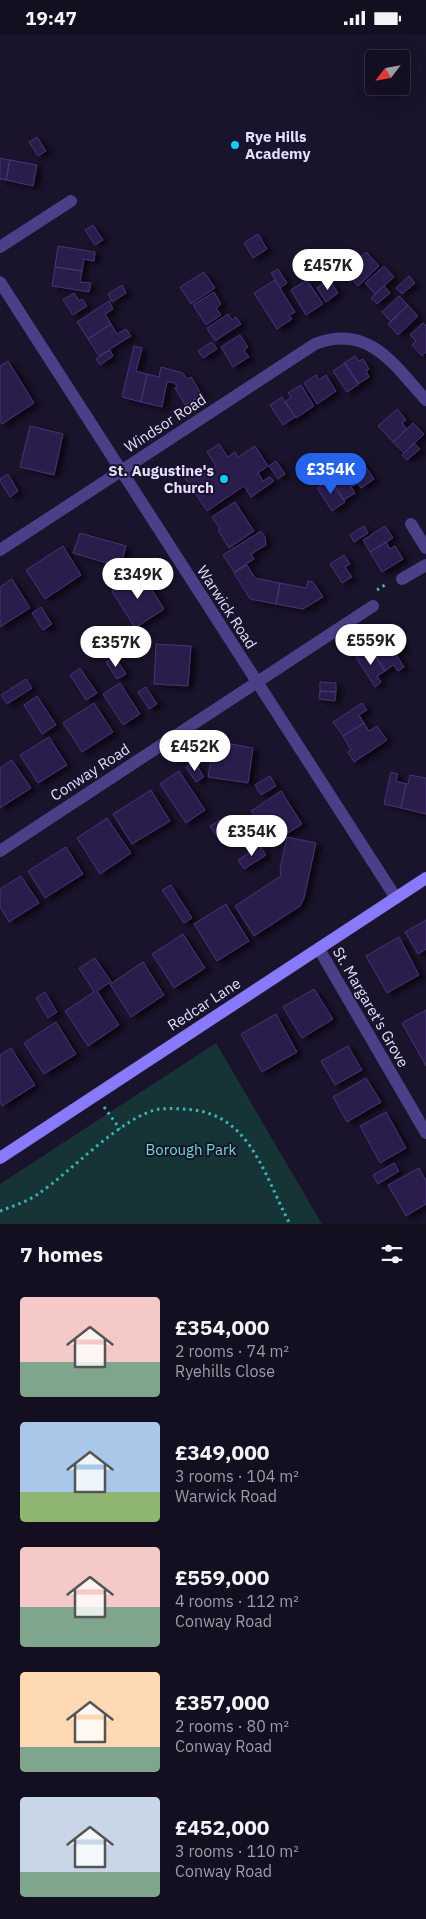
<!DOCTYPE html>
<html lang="en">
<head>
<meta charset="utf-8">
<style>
  body { margin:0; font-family:"IBM Plex Sans",sans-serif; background:#1c1729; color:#f1f3f6; height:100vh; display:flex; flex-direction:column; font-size:19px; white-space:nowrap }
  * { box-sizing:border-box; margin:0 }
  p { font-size:16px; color:#9d9ca5 }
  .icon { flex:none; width:28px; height:28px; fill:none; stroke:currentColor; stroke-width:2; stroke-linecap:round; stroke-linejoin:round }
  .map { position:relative; height:1189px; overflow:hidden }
  .side { display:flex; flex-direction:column; background:#130e20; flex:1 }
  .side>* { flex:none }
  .needle { width:32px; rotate:239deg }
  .fabs { position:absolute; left:365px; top:15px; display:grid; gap:10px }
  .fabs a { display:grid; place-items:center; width:45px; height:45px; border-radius:5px; background:#130e20; box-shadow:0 5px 20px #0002,0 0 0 1px #322e3e; font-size:25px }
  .price { position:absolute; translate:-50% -42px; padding:0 11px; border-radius:18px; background:#fff; color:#222; font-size:16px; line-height:32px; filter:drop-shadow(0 1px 2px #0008) }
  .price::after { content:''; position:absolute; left:50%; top:30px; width:15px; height:11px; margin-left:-8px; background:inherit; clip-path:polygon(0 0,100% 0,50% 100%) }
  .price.active { background:#2563eb; color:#fff }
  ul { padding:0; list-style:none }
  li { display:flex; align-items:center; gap:15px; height:125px; padding:0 20px }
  li span { display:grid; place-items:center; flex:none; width:140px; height:100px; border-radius:5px; color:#555 }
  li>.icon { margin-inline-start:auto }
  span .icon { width:60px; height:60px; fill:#fffc; stroke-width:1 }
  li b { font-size:21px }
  h2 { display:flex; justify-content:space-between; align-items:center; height:60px; padding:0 20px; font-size:21px }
  .status { display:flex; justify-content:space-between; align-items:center; height:35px; padding:0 25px; background:#130e20; direction:ltr }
  .status svg { height:14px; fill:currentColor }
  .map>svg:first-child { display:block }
</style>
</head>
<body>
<div class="status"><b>19:47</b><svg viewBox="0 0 49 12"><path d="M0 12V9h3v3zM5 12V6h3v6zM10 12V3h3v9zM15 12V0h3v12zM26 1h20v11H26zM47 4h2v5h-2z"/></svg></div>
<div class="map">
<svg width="426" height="1189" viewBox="0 0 426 1189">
  <defs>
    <filter id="shadow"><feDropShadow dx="5.5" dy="3" stdDeviation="2.5" flood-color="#0009"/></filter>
  </defs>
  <rect width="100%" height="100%" fill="#19132b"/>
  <path fill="#163435" d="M216,1008l106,181h-322v-40z"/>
  <path fill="#2c1f4c" stroke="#463277" filter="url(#shadow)" d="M37,102l9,14 -8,5 -9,-14z
    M0,123l10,2 -4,20 -6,-1z
    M10,125l27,5 -4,21 -27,-6z
    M93,190l10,15 -8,5 -10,-15z
    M258,199l9,15 -14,9 -9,-15z
    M58,211l37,6 -1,9 -10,-2 -2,12 -27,-4z
    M366,217l13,14 -21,20 -13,-14z
    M384,231l10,11 -19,17 -10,-11z
    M55,232l27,4 -2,11 11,1 -2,9 -37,-6z
    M278,234l9,14 -7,5 -9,-15z
    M204,237l11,16 -24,16 -11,-17z
    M409,241l6,7 -13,11 -6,-6z
    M329,244l9,14 -12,9 -9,-14z
    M275,245l20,32 -6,3 3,4 -15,10 -23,-36z
    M307,245l16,24 -17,11 -15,-25z
    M122,250l4,8 -14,9 -4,-8z
    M384,251l6,7 -13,11 -6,-6z
    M214,257l7,12 -5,4 5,7 -15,10 -13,-20z
    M74,258l5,8 3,-2 5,7 -14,9 -10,-15z
    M399,261l9,9 -17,17 -9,-10z
    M109,266l4,8 -8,5 6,10 -23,15 -11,-17z
    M408,270l10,11 -20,19 -10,-11z
    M228,279l4,6 4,-3 5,7 -26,17 -8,-13z
    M423,288l3,3v26l-4,4 -10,-11 4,-4 -6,-6z
    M111,289l6,10 9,-5 5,7 -32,20 -11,-17z
    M240,300l8,12 -4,3 5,7 -16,10 -12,-20z
    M212,307l5,7 -14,9 -5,-7z
    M134,311l8,2 -6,23 11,3 -6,28 -19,-5z
    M110,315l3,6 -13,9 -4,-6z
    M355,321l4,5 4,-2 6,10 -3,2 3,6 -11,7 -14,-21z
    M8,326l26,42 -32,21 -2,-3v-55z
    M345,328l14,21 -12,8 -14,-21z
    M161,332l22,6 4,6 4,-2 11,18 -17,10 -10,-17 2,-1 -2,-4 -8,-1 -5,25 -21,-5 6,-28 12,3z
    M316,340l3,5 7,-5 10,16 -19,13 -13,-21z
    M301,350l13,21 -18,12 -11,-16 6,-5 -3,-4z
    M282,362l13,20 -12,8 -13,-20z
    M397,374l9,11 -4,3 5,6 -14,13 -15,-16z
    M413,388l11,11 -20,19 -11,-11z
    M30,391l33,8 -9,41 -34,-8z
    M414,408l6,6 -13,11 -5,-5z
    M219,409l9,13 7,-5 3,5 17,-11 13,20 -10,7 5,8 7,-4 4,4 -23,16 -7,-11 -37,25 -24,-36 12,-8 6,9 15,-10 -9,-14z
    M361,425l13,19 -13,9 -13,-20z
    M276,426l9,13 -7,5 -9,-13z
    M348,433l10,15 -7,4 4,6 -11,7 -14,-21z
    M8,439l10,17 -8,6 -10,-16v-2z
    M330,444l15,23 -13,9 -15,-23z
    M235,467l19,29 -25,17 -11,-18 2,-1 -8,-12z
    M364,491l4,7 -14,9 -4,-7z
    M385,491l8,12 -23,14 -7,-12z
    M261,496l4,6 1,8 -15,9 3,5 -20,13 -11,-17z
    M80,498l46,13 -6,21 -47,-14z
    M386,507l4,7 5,-3 8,13 -21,13 -12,-20z
    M63,511l18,29 -36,24 -19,-29z
    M344,520l6,9 -5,3 7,10 -10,6 -12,-19z
    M247,530l8,13 25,5 -4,21 -26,-5 -16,-26z
    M141,537l23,37 -29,19 -23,-37z
    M12,544l18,29 -30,19v-40z
    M308,546l5,1 10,15 -20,12 -27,-5 4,-21 26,5z
    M41,572l11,17 -9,6 -11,-17z
    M394,598l10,15 -9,5 9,14 -6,4 -5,-6 -8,6 -15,-23z
    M156,609l35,2 -3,40 -34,-2z
    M370,613l15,23 -8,5 4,6 -6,5 -19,-30z
    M115,622l11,17 -9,5 -11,-17z
    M80,633l17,25 -11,7 -16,-25z
    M26,644l6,9 -25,16 -6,-9z
    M320,647l16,1v9l-16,-1z
    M120,648l20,31 -17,11 -20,-31z
    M146,652l11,17 -8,5 -11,-17z
    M320,656l16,1 -1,9 -16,-2z
    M37,661l19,29 -14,9 -18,-29z
    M94,668l19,29 -31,20 -19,-29z
    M362,668l5,7 -8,5 5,8 -21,13 -10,-14z
    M364,688l5,8 8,-5 10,14 -33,22 -6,-10 3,-2 -8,-14z
    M49,702l18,28 -29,18 -18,-28z
    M214,706l39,7 -5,35 -40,-6z
    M12,725l19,28 -31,20v-40z
    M194,726l10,16 -8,5 -10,-15z
    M179,736l26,39 -19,13 -26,-39z
    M391,737l7,2 -2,7 10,3 -5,24 -17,-4z
    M410,740l16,3v36l-25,-6 5,-24h2z
    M270,741l6,10 -15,9 -6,-10z
    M151,755l19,31 -38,23 -19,-30z
    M281,756l21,33 -30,19 -21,-32z
    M107,783l24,35 -31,21 -23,-36z
    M220,785l12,18 -10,6 -12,-18z
    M287,802l29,6 -12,55 -4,8 -46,30 -19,-30 46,-30 -1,-7z
    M260,811l6,9 -22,14 -6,-9z
    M66,812l17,27 -38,24 -17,-27z
    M21,841l18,27 -30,19 -9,-15v-18z
    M171,850l21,33 -8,5 -22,-33z
    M226,869l23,37 -32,20 -23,-37z
    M426,885v29l-8,5 -13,-22z
    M183,899l22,34 -31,20 -22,-34z
    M399,902l20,38 -32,18 -21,-37z
    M95,923l17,25 31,-21 21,33 -33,22 -22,-34 -12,8 22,34 -31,21 -23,-35 29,-19 -15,-24z
    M314,954l19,30 -31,19 -19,-31z
    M45,957l12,20 -9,6 -12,-20z
    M426,975v56l-24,-43z
    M276,979l21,38 -35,20 -21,-38z
    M56,987l20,32 -32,20 -20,-31z
    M348,1011l14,24 -27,15 -14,-24z
    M11,1013l24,37 -33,21 -2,-4v-47z
    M366,1043l15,24 -34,20 -14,-25z
    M386,1077l20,36 -26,15 -20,-37z
    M394,1128l5,8 -21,13 -5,-9z
    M419,1133l7,13v23l-20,12 -18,-31z"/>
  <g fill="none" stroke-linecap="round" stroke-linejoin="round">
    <path stroke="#36b6ba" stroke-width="3" stroke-dasharray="2.5 4" stroke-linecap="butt" d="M377,555l11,-7
      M104,1072l16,22
      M0,1176c13,-5 27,-9 38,-17 33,-22 85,-79 122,-85 11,-1 23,0 34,1 24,3 42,16 56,36 17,25 26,52 40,78"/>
    <path stroke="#494088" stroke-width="12" d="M0,212l71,-46
      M0,247l396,616
      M411,489l15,24
      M0,515l315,-206c54,-21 79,21 111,56
      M402,544l24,-14
      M0,816l373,-245
      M319,914l107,184"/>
    <path stroke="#887afa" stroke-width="12" d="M0,1123l426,-280"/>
  </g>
  <g fill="#13cbf5" stroke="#19132b" stroke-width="2">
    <circle cx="235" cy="110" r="5"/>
    <circle cx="224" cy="444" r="5"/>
  </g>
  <g text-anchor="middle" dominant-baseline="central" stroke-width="4" stroke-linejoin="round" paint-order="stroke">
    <g font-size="15" font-weight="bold" fill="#e5defe" stroke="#19132b" text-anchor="start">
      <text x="245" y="101">Rye Hills<tspan x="245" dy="17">Academy</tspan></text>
      <text x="214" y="435" text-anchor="end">St. Augustine's<tspan x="214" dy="17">Church</tspan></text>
    </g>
    <g font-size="15" fill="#e5defe" stroke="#19132b">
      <text transform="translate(165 388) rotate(-33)">Windsor Road</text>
      <text transform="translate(227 572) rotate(57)">Warwick Road</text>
      <text transform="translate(90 737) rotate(-33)">Conway Road</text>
      <text transform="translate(204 969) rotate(-33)">Redcar Lane</text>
      <text transform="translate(371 972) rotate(60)">St. Margaret's Grove</text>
    </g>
    <g font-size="15" fill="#6cddca" stroke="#19132b">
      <text x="191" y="1114">Borough Park</text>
    </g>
  </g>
</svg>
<div class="fabs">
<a><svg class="needle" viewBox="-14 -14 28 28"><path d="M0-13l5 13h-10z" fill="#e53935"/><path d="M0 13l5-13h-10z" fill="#9d9ca5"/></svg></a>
</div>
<b class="price" style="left:328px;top:256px">£457K</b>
<b class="price active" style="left:331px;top:460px">£354K</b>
<b class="price" style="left:138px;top:565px">£349K</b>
<b class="price" style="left:371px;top:631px">£559K</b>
<b class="price" style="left:116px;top:633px">£357K</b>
<b class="price" style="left:195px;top:737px">£452K</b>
<b class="price" style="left:252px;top:822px">£354K</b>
</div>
<section class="side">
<h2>7 homes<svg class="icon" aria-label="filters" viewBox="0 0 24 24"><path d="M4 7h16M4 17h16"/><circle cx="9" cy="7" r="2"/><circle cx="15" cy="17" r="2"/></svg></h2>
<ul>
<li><span style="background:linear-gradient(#f6c9c9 65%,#7fa58c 0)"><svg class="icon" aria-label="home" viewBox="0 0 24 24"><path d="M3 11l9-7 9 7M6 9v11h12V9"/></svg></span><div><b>£354,000</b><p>2 rooms · 74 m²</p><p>Ryehills Close</p></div></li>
<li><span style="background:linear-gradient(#a9c7e8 70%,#8fb573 0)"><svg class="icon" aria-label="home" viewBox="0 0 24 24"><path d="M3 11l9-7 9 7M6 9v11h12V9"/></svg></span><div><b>£349,000</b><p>3 rooms · 104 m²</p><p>Warwick Road</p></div></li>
<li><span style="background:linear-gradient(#f6c9c9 60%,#7fa58c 0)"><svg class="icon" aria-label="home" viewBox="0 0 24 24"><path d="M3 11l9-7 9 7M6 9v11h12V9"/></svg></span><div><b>£559,000</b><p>4 rooms · 112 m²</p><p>Conway Road</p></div></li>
<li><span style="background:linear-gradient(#ffd9b3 75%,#7fa58c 0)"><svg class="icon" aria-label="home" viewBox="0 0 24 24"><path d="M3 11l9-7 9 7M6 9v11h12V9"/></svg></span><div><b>£357,000</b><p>2 rooms · 80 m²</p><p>Conway Road</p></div></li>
<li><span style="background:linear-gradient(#c9d6e8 75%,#7fa58c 0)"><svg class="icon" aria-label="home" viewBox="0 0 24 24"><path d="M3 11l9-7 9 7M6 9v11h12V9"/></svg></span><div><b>£452,000</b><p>3 rooms · 110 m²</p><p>Conway Road</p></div></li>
</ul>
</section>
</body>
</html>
